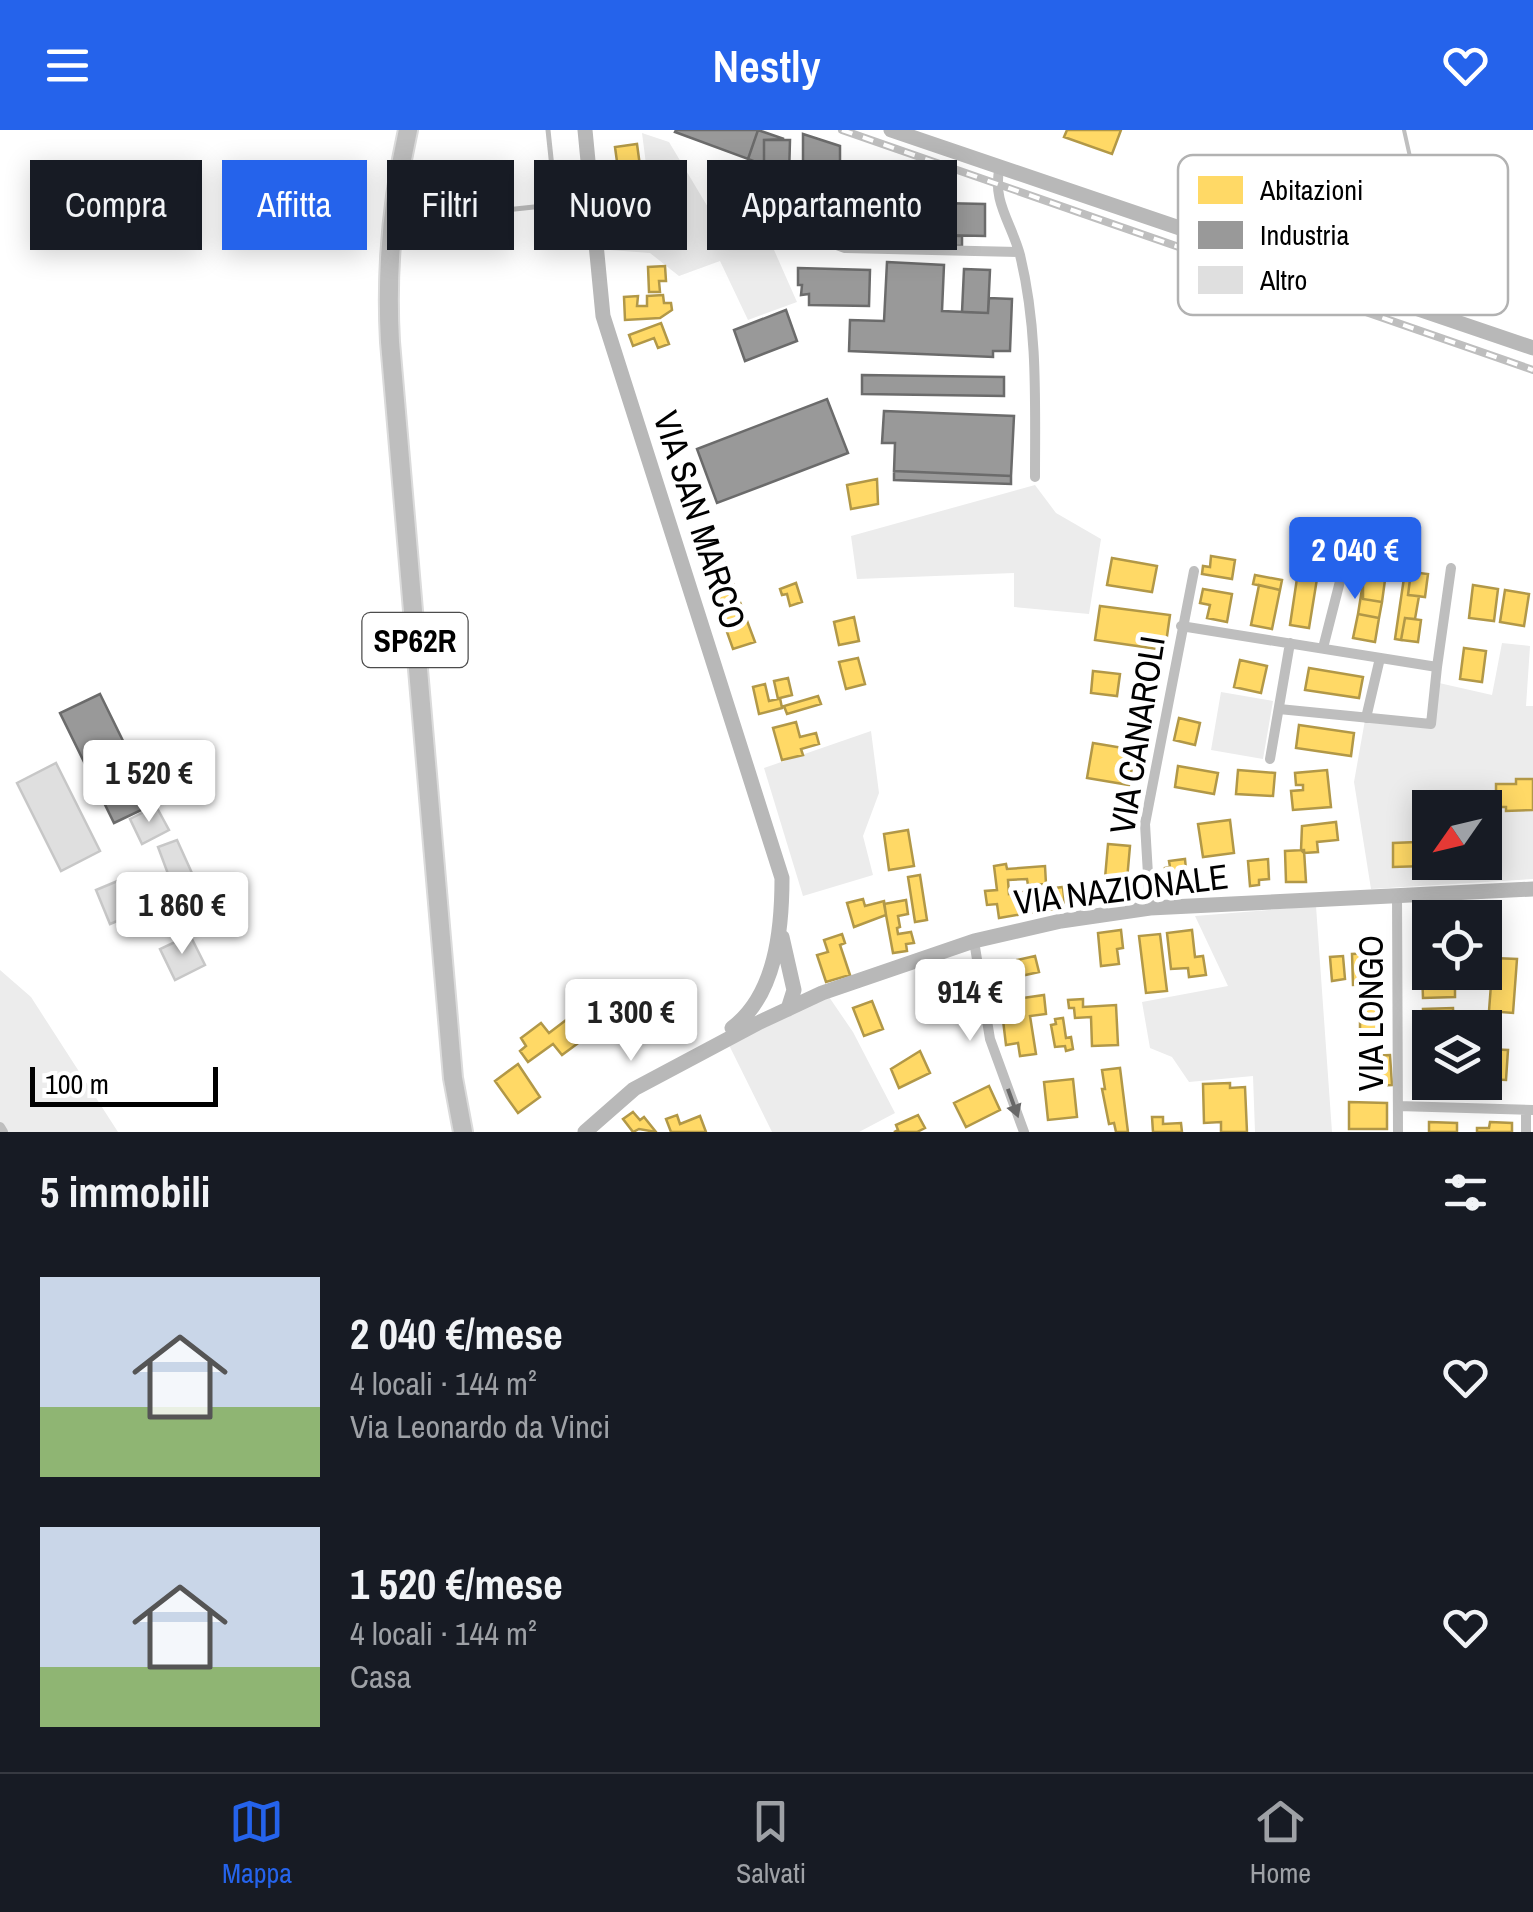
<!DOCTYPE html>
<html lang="it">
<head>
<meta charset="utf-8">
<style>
  body { margin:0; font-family:"Archivo Narrow",sans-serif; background:#20242c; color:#f1f3f6; height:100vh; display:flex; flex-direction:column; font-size:38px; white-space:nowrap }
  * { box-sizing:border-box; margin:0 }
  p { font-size:32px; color:#9ea1a6 }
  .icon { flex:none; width:55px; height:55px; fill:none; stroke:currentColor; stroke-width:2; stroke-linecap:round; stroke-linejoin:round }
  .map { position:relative; height:1002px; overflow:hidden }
  .details { display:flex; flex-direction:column; background:#171b24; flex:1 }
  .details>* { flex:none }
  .top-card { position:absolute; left:30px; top:30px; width:1000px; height:90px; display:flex; gap:20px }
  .needle { width:65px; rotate:236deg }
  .buttons { position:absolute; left:1412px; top:660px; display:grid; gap:20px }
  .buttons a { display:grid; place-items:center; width:90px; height:90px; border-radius:0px; background:#171b24; box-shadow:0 5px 25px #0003; font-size:50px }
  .scale { position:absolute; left:30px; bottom:25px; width:188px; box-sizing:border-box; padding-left:10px; border:5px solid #000; border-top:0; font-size:28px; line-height:35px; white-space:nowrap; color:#000; -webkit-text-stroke:8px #fff; paint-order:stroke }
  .price { position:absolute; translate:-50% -85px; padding:0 22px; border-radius:10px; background:#fff; color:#222; font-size:32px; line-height:65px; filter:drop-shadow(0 2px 5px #0008) }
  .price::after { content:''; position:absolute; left:50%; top:60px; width:30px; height:22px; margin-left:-15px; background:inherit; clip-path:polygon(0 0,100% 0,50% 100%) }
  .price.active { background:#2563eb; color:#fff }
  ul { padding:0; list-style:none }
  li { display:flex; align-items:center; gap:30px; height:250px; padding:0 40px }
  li span { display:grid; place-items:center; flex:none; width:280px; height:200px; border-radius:0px; color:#555 }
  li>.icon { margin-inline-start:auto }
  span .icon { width:120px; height:120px; fill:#fffc; stroke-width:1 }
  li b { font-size:42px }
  h2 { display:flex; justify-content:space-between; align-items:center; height:120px; padding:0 40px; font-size:42px }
  .tag { padding:0 35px; border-radius:0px; background:#171b24; box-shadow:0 5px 25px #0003; font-size:35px; line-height:90px }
  .tag.active { background:#2563eb; color:#fff }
  header { display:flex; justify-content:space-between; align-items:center; height:130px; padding:0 40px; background:#2563eb; color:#fff; font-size:45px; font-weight:600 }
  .tab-bar { display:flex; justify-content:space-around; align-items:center; height:140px; border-top:2px solid #363941; background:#171b24; font-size:28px; color:#9ea1a6 }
  .tab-bar a { display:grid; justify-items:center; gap:5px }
  .tab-bar .active { color:#2563eb }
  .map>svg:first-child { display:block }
</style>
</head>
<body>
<header><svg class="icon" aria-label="menu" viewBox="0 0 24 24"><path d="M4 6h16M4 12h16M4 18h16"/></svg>Nestly<svg class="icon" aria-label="heart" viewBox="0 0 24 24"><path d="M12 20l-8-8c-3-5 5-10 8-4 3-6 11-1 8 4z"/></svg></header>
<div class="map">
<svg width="1533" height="1002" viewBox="0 0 1533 1002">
  <rect width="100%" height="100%" fill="#fff"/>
  <path fill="#ececec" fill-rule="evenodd" d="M642,3l27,9 49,82 41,-8 38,86 -49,18 -28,-59 -41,15 -29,-23 -40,-3 -5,-33 45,-22z
    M1035,355l21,28 45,26 -12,75 -75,-7v-34l-157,6 -6,-43z
    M1502,513l28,3 -4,60h7v173l-162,10 -17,-107 11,-62 69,7 5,-44 53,12zM1430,678h55v54h-55z
    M1221,562l52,9 -10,58 -52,-9z
    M871,601l8,62 -16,43 10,39 -70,21 -39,-128z
    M1316,776l16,226h-77l-2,-56 -64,6 -17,-25 -22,-9 -8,-46 86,-16 -33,-70z
    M0,840l31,27 87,135h-118z
    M827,864l26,38 42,81 -36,19h-87l-45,-91z"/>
  <path fill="#ffd966" stroke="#b29847" stroke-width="2.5" d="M1067,0h54l-9,24 -48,-17z
    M637,14l3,22 -22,3 -3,-22z
    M640,36l3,24 -22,3 -3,-24z
    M665,136l1,15h-7l1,11h-11l-1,-25z
    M663,165l1,8h7l1,7 -12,8 -35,2 -1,-23 14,-1 -1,10h10v-10z
    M661,193l8,21 -11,4 -4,-10 -21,8 -4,-11z
    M877,349l1,25 -27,5 -4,-24z
    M1302,415l20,3 -13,80 -19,-3z
    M1211,426l24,4 -3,19 -30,-5 1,-8 7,1z
    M723,427l32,85 -22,7 -30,-85z
    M1112,428l45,8 -5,26 -45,-7z
    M1405,441l6,1 -3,23 11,1 -4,23 -10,-1 -4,22 -6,-1z
    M1411,442l17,2 -3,23 -17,-2z
    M1255,445l27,5 -2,10 -27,-6z
    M1363,447l22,3 -3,22 -19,-3z
    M796,453l6,19 -12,4 -3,-12 -5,1 -2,-6z
    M1259,455l21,5 -8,39 -21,-4z
    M1473,455l25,4 -4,32 -25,-3z
    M1203,459l29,5 -5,28 -20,-4 3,-13 -10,-2z
    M1362,459l1,10 19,3 -3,16 -21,-4z
    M1505,460l24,4 -5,32 -24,-4z
    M1100,476l70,9 -5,35 -70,-10z
    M1358,484l21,4 -4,24 -22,-4z
    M854,487l5,24 -20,4 -5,-23z
    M1405,488l16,2 -3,22 -17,-2z
    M1464,518l22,3 -4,31 -22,-3z
    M858,528l7,26 -19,5 -7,-27z
    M1240,530l27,6 -6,27 -27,-6z
    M1309,538l54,9 -4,21 -54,-8z
    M1093,541l27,3 -3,22 -26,-3z
    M788,548l4,17 -12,3 2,10 -23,6 -6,-27 12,-3 4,17 9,-2 -4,-18z
    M818,566l3,8 -34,10 -3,-8z
    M1179,588l21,5 -5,22 -21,-5z
    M796,592l4,15 16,-4 3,11 -18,5 2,6 -21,5 -9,-32z
    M1299,595l55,8 -3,23 -55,-8z
    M1093,613l42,7 -6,35 -42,-7z
    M1178,636l40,7 -4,21 -39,-7z
    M1238,640l37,3 -2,23 -37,-2z
    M1327,640l4,37 -38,3 -2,-19 12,-1v-5h-7l-1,-12z
    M1516,649h17v31l-27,1v-4h-10v-23h20z
    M1230,690l4,33 -31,4 -5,-33z
    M1336,692l2,18 -21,2 1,10 -14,1 -3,-3 1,-24z
    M908,700l6,36 -25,4 -5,-36z
    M1417,705h13v27h29v3l-66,2v-24l24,-1z
    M1108,714l22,2 -3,34 -22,-2z
    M1304,720l2,32h-20l-1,-31z
    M1185,729l3,32 -20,2 -3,-25 5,-1 -1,-6z
    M1268,729l1,20 -10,1v5l-9,1 -2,-25z
    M1006,734l1,5 38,-3 1,18 -18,1 -1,-6 -19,1 1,14 54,-7 2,20 -66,11 -2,-14 -10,1 -2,-14 12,-1 -3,-24z
    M920,745l7,45 -12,2 -7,-45z
    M863,769l2,7 19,-5 2,14 -32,12 -7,-24z
    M906,770l2,14 -10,2 2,11 -3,1 1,6 13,-2 3,11 -8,1 1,7 -14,2 -9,-49z
    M1436,774l1,14h-7v41l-4,1 -2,-31h-7l-2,-24z
    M1121,800l2,18 -6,1 2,15 -18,2 -3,-33z
    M1192,800l3,27 8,-1 3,19 -17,2 -1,-9 -17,1 -4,-36z
    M842,804l3,9 -5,2 10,30 -24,7 -9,-27 11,-3 -4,-12z
    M1160,804l7,57 -21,2 -7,-57z
    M1371,823l2,31 -20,1 -1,-31z
    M1035,826l4,16 -18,4 -4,-16z
    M1343,826l2,23 -13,2 -2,-24z
    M1493,828l24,1 -4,54 -24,-2z
    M1422,841l33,1v25l-32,1z
    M1044,865l2,19 -16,2 6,38 -16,2 -2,-13 -12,2 -3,-25 -5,1 -3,-19z
    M1083,869v8l33,-2 2,40 -26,1 -1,-29 -16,1 -1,-10h-5l-1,-8z
    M872,871l11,28 -19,7 -11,-28z
    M1360,877h22l1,30 -23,1z
    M1453,878l1,20h-24v13h-6l-1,-32z
    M570,887l15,21 -23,17 -9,-11 -25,18 -8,-11 6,-5 -5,-8 20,-15 8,10z
    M1063,888l3,20 5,-1 2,12 -7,2 -1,-5 -10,1 -4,-22 5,-1 -1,-5z
    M1485,919l23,1 -2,30 -21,-1z
    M920,921l10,22 -31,15 -8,-19z
    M1390,925l2,30 -24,1 -1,-30z
    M1422,926h8v26h32v6l-40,-1z
    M518,934l22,33 -22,16 -23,-32z
    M1120,938l8,64h-12l-2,-9 -5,1 -7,-35h3l-3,-19z
    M1073,949l4,38 -29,3 -4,-38z
    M1230,953v5l15,-1 2,45h-26v-10l-17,1 -1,-39z
    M989,956l11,24 -34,17 -12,-24z
    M1349,972l38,1v26h-38z
    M633,982l7,8 4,-3 12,15 -17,-3 -6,3 -10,-13z
    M677,985l3,9 20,-8 6,16h-35l-5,-13z
    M918,985l7,13 -8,4h-23l4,-2 -2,-5z
    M1152,987h11v7l18,-1 1,9h-29z
    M1429,992l28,1v9h-28z
    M1490,992l22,1v9h-35v-4h12z"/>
  <path fill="#999" stroke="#6b6b6b" stroke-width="2.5" d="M676,0h82l-10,29 -73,-27z
    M758,0l26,9 -20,1v25l-16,-6z
    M803,4l37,12v76h-37z
    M764,10h26l-1,36 -25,-1z
    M770,49h18l1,21h-19z
    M846,54l71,1v18l-71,-2z
    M846,71l139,3v32l-140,-3z
    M819,92h26v11l-26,1z
    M904,105l58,1v10l-59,-1z
    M887,132l57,3 -2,46 46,2 1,-15 23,1 -2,52h-17v6l-144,-6 1,-31 34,1z
    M798,138l72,2 -1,36 -60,-1v-11l-8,1 1,-10h-4z
    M964,139l26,1 -2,43 -26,-1z
    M786,180l11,31 -52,20 -11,-31z
    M862,245l142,2v19l-142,-2z
    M827,269l21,54 -131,50 -20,-54z
    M884,281l130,5 -3,60 -117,-5 1,-28h-13z
    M894,341l117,5v8l-117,-4z
    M100,564l54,110 -40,19 -54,-110z"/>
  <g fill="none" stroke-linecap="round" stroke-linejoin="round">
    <path stroke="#bfbfbf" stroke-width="4" d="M1404,0l37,165"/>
  </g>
  <path fill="#dfdfdf" stroke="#c7c7c7" stroke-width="2.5" d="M56,633l44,88 -39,20 -44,-88z
    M156,676l13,24 -27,14 -12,-25z
    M177,710l19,42 -22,8 -16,-43z
    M224,744l10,32 -9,3 -2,-4 -8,3 -9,-28z
    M120,750l14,34 -24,10 -14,-34z
    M177,764l10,30 -26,8 -10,-29z
    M190,805l15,30 -30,15 -15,-31z"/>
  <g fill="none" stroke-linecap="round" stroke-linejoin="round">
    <g stroke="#dbdbdb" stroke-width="22">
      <path id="highway" d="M408,0c-16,71 -22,140 -18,212l63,736 10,54"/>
    </g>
    <path stroke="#bebebe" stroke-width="5" d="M548,0l8,75
      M449,86l141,-15"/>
    <path stroke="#bebebe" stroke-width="10" d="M1000,37c-9,33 12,57 20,88 18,74 15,146 15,222
      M785,96l60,22 174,4
      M1181,496l256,41 14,-99
      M1323,518l26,-102
      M1279,579l152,15 6,-57
      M1366,588l14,-60
      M1270,629l20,-116
      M1397,764l1,238
      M1150,778l-5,-84 49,-253
      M974,811l16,98 34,93
      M1398,976l135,4
      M0,997l3,5
      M1526,1002v-22"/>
    <path stroke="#b8b8b8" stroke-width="15" d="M585,0l18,186 179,562c0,51 -6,117 -50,150
      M891,0l642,218
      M782,807l12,53 -6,19
      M585,1002l49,-43 126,-67 62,-29 152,-52 87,-20 89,-13 383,-19"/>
    <use href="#highway" stroke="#bebebe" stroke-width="18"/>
    <g stroke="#bebebe" stroke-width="8">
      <path id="rail" d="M842,0l691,240"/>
    </g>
    <use href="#rail" stroke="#fff" stroke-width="4" stroke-dasharray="11" stroke-linecap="butt"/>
  </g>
  <defs><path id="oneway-solid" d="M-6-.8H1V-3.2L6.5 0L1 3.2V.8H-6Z" transform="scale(2.5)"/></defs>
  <use fill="#686868" href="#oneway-solid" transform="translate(1013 973) rotate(70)"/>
  <g text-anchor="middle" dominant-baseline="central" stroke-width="10" stroke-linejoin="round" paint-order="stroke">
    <rect fill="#fff" stroke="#4c4c4c" stroke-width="2.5" x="362.5" y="483" width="105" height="54" rx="8"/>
    <g font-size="32" font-weight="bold" fill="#000">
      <text x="415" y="510">SP62R</text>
    </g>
    <g font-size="35" fill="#000" stroke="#fff">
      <text transform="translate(700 390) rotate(72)">VIA SAN MARCO</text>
      <text transform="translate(1137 605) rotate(-81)">VIA CANAROLI</text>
      <text transform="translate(1121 759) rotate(-7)">VIA NAZIONALE</text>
      <text transform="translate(1370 883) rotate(-90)">VIA LONGO</text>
    </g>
  </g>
  <rect x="1178" y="25" width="330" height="160" rx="15" fill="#fff" stroke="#b2b2b2" stroke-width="2.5"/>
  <rect x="1198" y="46" width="45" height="28" fill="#ffd966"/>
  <rect x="1198" y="91" width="45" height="28" fill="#999"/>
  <rect x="1198" y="136" width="45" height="28" fill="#dfdfdf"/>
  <g font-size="28" fill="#000">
    <text x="1260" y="70">Abitazioni</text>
    <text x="1260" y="115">Industria</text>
    <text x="1260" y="160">Altro</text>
  </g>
</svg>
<div class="buttons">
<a><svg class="needle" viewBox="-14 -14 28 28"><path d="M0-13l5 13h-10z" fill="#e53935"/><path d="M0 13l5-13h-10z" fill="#9ea1a6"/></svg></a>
<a><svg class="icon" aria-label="locate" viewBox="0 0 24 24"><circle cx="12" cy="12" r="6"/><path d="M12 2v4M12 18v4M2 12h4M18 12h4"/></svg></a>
<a><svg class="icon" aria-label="layers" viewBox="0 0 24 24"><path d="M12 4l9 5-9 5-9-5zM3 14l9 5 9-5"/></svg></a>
</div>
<div class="scale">100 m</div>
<b class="price active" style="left:1355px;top:472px">2 040 €</b>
<b class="price" style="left:149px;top:695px">1 520 €</b>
<b class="price" style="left:182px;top:827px">1 860 €</b>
<b class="price" style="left:970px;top:914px">914 €</b>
<b class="price" style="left:631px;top:934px">1 300 €</b>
<div class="top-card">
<a class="tag">Compra</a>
<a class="tag active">Affitta</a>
<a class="tag">Filtri</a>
<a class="tag">Nuovo</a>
<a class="tag">Appartamento</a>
</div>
</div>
<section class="details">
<h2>5 immobili<svg class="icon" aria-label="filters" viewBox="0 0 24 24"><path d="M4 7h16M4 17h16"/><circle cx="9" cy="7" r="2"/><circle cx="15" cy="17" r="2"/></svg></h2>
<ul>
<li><span style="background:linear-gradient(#c9d6e8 65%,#8fb573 0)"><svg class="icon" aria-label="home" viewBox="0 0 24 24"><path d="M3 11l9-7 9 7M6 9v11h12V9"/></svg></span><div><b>2 040 €/mese</b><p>4 locali · 144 m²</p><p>Via Leonardo da Vinci</p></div><svg class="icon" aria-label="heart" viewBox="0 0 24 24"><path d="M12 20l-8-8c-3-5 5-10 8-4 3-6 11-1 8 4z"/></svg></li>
<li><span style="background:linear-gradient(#c9d6e8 70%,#8fb573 0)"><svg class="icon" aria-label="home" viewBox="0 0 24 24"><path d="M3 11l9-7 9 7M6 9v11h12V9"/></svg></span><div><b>1 520 €/mese</b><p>4 locali · 144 m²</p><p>Casa</p></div><svg class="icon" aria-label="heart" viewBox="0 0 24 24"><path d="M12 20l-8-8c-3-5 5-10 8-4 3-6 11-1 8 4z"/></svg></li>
</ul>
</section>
<nav class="tab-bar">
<a class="active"><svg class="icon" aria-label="map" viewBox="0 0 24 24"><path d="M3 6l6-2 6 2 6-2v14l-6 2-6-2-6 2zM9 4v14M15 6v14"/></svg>Mappa</a>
<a><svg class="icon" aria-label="saved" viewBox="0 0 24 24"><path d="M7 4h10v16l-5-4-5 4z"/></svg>Salvati</a>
<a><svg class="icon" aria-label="home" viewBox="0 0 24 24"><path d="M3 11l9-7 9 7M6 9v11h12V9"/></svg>Home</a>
</nav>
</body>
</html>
